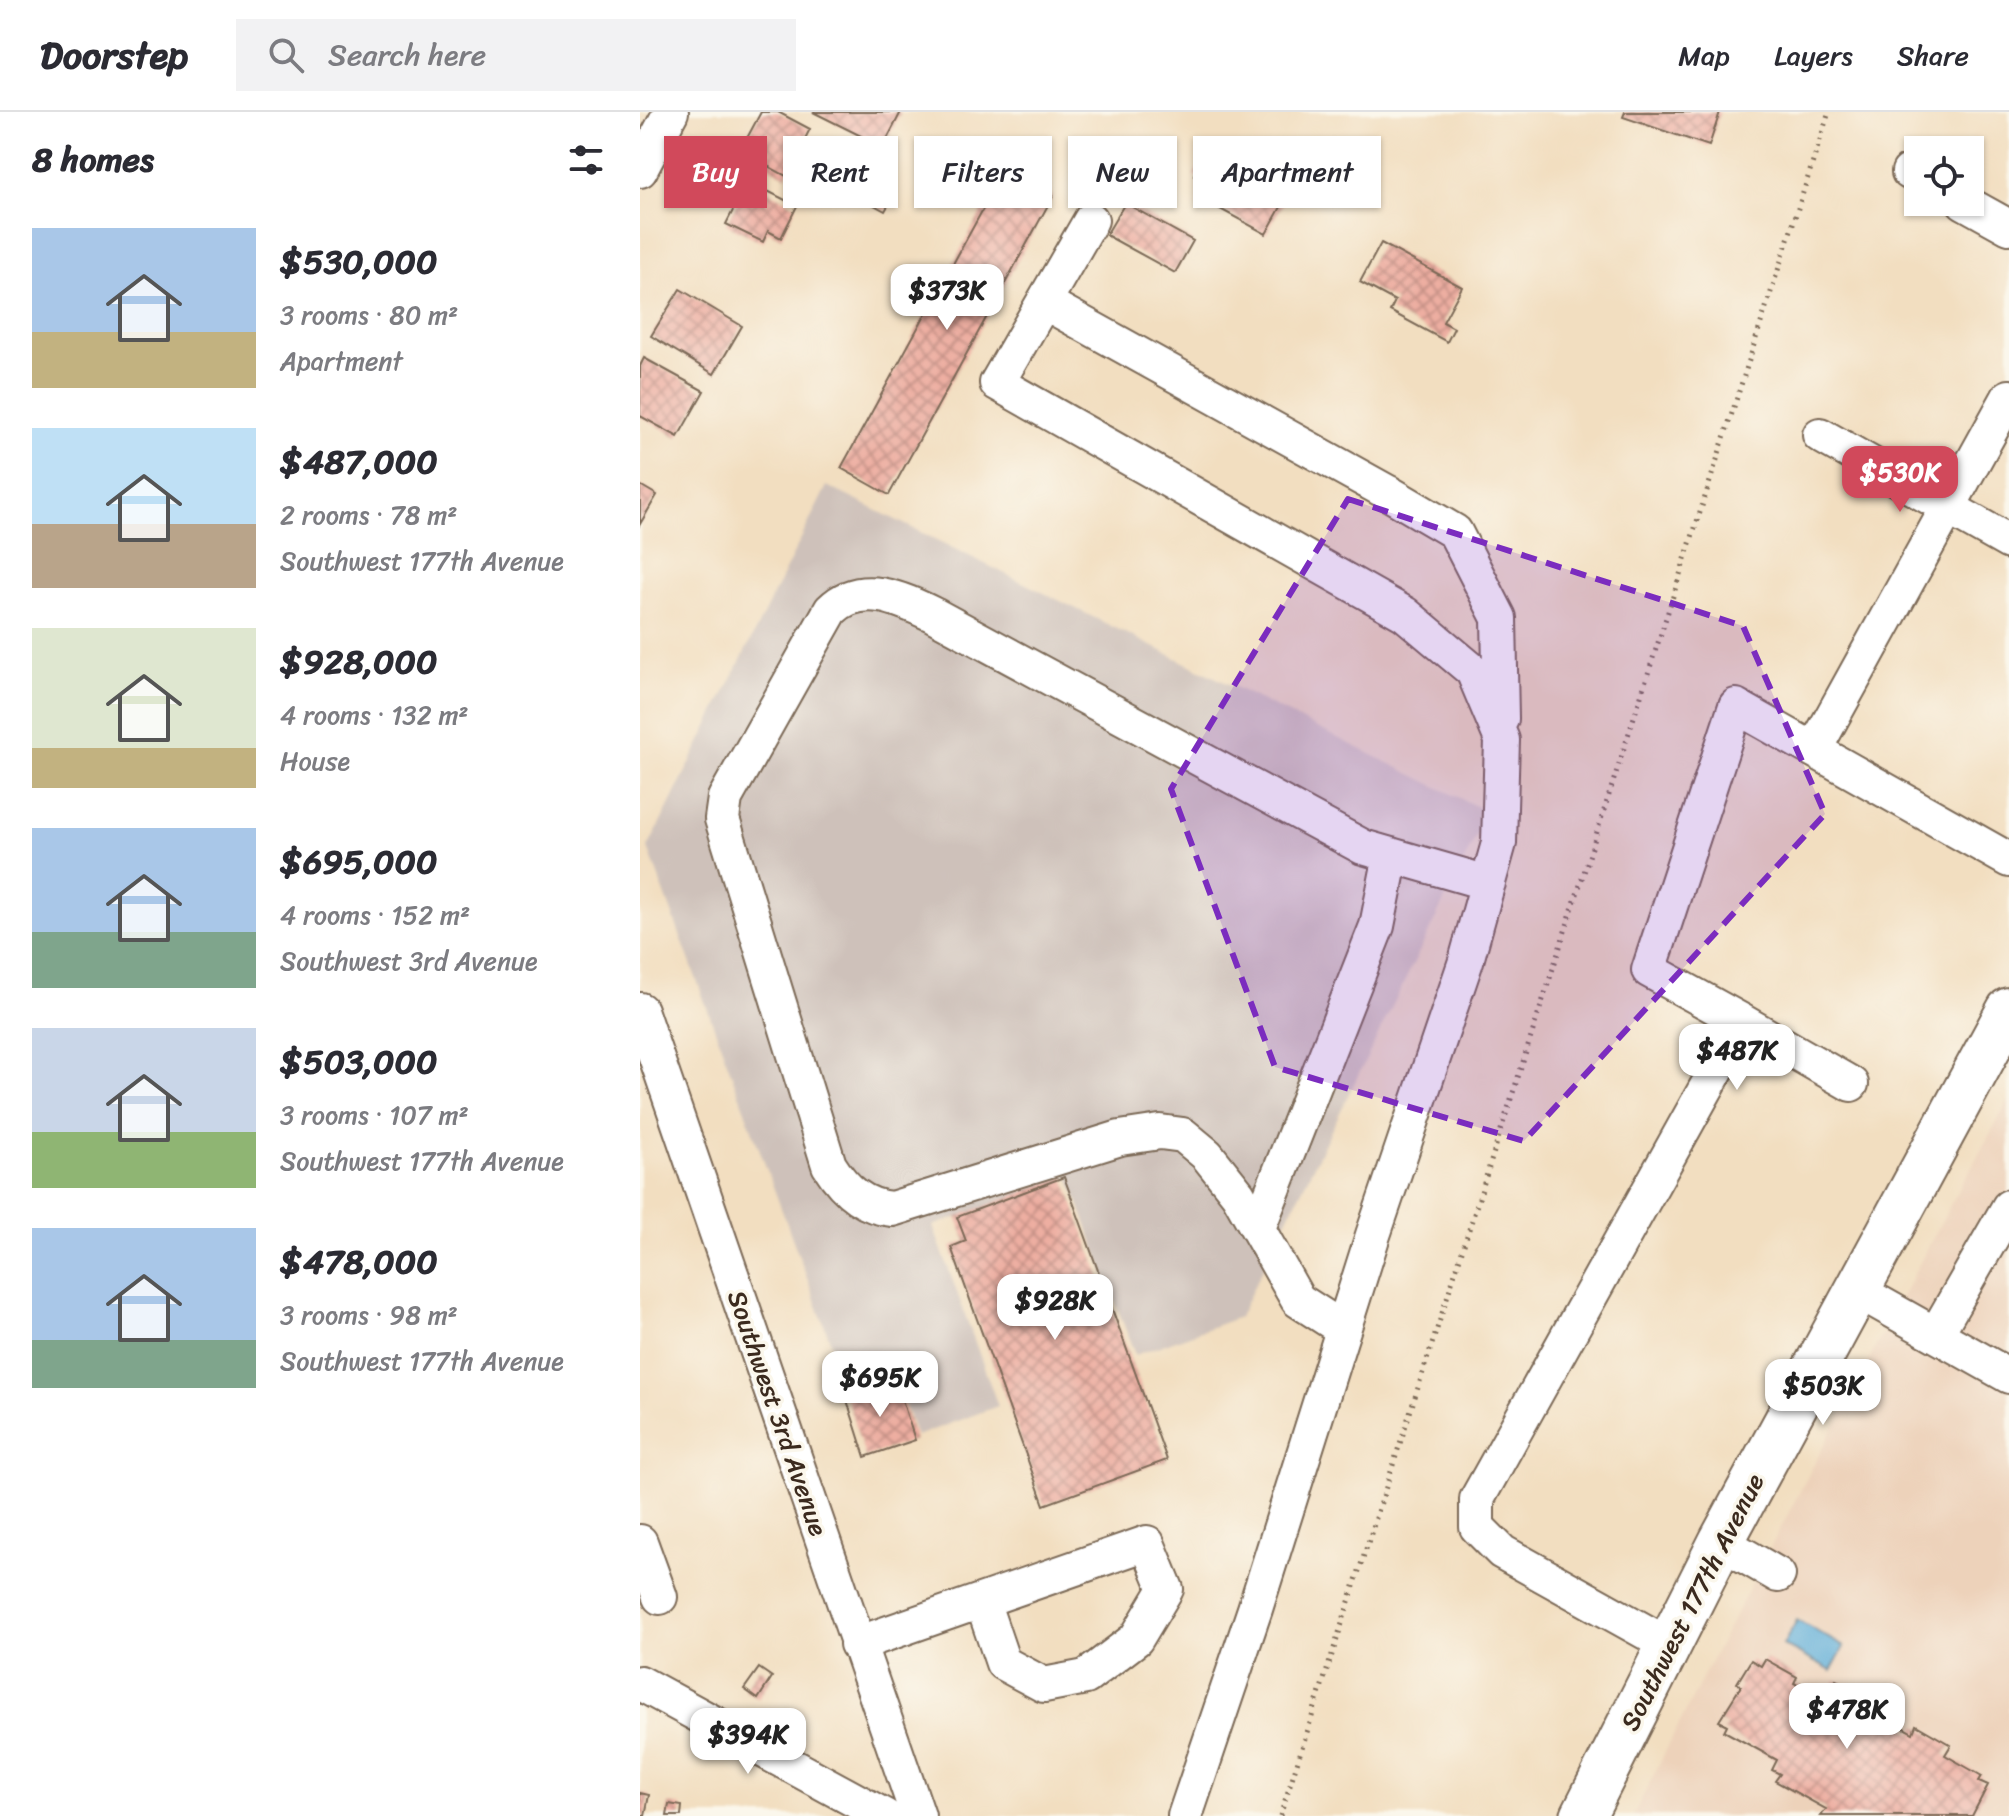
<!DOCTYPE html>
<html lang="en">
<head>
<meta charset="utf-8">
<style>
  body { margin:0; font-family:Sriracha,sans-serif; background:#f2f2f3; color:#2b2b33; height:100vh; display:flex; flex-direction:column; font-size:30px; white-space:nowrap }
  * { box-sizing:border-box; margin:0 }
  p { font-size:26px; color:#7c7c81 }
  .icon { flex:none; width:44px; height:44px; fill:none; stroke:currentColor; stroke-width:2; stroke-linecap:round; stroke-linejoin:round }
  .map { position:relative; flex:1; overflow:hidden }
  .panel { display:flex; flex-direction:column; background:#fff; width:640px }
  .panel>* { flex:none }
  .banner { position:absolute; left:24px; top:24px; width:760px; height:72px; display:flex; gap:16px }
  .controls { position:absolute; left:1264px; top:24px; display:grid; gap:16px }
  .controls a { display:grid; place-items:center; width:80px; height:80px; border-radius:0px; background:#fff; box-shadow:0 2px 6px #0004; font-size:40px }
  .price { position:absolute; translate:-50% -68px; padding:0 18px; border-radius:16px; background:#fff; color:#222; font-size:26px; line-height:52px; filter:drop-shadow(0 2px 4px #0008) }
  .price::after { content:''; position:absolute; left:50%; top:48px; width:24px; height:18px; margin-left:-12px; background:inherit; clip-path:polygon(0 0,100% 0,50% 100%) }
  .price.selected { background:#d1495b; color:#fff }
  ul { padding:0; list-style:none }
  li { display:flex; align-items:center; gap:24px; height:200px; padding:0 32px }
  li span { display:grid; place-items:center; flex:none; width:224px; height:160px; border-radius:0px; color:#555 }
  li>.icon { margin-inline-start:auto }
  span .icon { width:96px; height:96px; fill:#fffc; stroke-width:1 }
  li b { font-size:34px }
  h2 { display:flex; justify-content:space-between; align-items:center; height:96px; padding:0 32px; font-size:34px }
  .chip { padding:0 28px; border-radius:0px; background:#fff; box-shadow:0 2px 6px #0004; font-size:28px; line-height:72px }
  .chip.selected { background:#d1495b; color:#fff }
  header { display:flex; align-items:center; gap:48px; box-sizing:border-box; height:112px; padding:0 40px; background:#fff; border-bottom:2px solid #e1e1e2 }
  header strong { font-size:38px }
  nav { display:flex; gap:44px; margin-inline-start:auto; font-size:28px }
  .search { width:560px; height:72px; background:#f2f2f3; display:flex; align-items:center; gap:20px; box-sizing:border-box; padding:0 28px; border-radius:0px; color:#7c7c81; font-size:30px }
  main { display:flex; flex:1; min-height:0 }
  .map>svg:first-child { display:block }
</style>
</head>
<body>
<header>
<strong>Doorstep</strong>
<div class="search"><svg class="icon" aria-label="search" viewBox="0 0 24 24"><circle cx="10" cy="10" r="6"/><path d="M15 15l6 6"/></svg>Search here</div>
<nav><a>Map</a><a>Layers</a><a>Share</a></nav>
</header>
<main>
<section class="panel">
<h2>8 homes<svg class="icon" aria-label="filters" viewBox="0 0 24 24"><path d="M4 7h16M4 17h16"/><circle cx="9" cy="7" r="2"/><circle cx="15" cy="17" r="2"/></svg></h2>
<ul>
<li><span style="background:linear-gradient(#a9c7e8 65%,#c2b280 0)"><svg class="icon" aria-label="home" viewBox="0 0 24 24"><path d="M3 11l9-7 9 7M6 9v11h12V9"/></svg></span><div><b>$530,000</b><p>3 rooms · 80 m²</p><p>Apartment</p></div></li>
<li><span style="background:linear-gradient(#bfe0f5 60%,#b9a48a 0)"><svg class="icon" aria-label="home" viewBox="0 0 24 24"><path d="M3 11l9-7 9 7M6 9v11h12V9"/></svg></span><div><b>$487,000</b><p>2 rooms · 78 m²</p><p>Southwest 177th Avenue</p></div></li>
<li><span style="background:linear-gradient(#dfe7d0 75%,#c2b280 0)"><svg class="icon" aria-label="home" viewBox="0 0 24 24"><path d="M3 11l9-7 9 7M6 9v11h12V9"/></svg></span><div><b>$928,000</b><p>4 rooms · 132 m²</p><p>House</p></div></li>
<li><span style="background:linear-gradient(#a9c7e8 65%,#7fa58c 0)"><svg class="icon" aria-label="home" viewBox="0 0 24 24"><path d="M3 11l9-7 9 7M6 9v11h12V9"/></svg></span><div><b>$695,000</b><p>4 rooms · 152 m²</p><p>Southwest 3rd Avenue</p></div></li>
<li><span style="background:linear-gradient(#c9d6e8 65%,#8fb573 0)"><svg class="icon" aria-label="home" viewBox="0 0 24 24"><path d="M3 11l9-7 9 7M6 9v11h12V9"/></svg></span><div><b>$503,000</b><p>3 rooms · 107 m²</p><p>Southwest 177th Avenue</p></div></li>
<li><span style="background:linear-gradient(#a9c7e8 70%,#7fa58c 0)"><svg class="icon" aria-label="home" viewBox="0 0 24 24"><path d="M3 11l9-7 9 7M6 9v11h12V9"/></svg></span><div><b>$478,000</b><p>3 rooms · 98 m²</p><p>Southwest 177th Avenue</p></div></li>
</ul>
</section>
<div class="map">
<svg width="1369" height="1704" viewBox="0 0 1369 1704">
  <defs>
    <pattern id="building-cross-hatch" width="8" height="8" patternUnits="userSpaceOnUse" patternTransform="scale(2)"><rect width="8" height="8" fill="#edaea1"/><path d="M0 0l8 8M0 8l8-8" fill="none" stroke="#c18e83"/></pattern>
  </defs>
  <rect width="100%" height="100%" fill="#fbf7ec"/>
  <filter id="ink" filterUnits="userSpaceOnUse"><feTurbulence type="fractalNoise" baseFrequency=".0125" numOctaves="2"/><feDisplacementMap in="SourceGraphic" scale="16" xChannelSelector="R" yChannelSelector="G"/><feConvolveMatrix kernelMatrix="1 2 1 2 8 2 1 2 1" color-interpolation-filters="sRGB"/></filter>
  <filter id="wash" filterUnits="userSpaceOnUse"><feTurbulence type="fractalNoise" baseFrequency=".006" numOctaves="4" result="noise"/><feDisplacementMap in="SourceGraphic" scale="32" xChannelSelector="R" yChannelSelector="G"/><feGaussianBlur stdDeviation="1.8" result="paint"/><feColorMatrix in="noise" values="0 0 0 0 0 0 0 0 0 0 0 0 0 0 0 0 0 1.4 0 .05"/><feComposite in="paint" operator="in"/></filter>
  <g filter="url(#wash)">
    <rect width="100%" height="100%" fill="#f2dec0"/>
    <path fill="#edd2ba" d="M1369,988v716h-376l81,-161 235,-448z"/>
    <path fill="#cec1ba" d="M187,374l661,326 -249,505 -104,38 -66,-178 -136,49 65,180 -82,30 -26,-71 -45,16 -197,-533z"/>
    <path fill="#5eadd8" stroke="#4c6c7b" stroke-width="2" d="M1157,1508l47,27 -13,24 -48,-26z"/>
    <g id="blocks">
      <path fill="url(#building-cross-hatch)" d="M121,0h17l32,17 -24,47 -46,-25z
        M173,0h88l-18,35z
        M985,0h95l-11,34 -86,-29z
        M571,33l80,44 -25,45 -68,-37 8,-15 -12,-7z
        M365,57l48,27 -164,299 -48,-27z
        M108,69l49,25 -16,32 -13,-7 -5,11 -37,-18z
        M238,70l18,10 -11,19 -18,-10z
        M485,91l68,38 -18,32 -69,-38z
        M741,131l81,44 -19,35 11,6 -7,14 -57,-31 5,-10 -35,-19z
        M40,177l62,37 -28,48 -63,-38z
        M4,246l60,33 -26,46 -38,-21v-50z
        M0,373l17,10 -17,29z
        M424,1065l103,283 -123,45 -93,-258 15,-6 -9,-24z
        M256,1269l19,59 -50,17 -19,-60z
        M1125,1547l32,18 -3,6 31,17 11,-20 18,9 -4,9 63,35 3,-8 35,20 -6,10 37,21 -3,5 9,4 -16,31h-151l5,-7 -51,-28 5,-7 -8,-4 5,-10 -53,-29 3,-6 -8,-4 22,-35 -4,-3 14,-23 10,6z
        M119,1556l13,9 -14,22 -14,-10z
        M0,1681l9,2 -4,21h-5z
        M29,1692l13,2 -1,10h-14z"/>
    </g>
  </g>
  <g filter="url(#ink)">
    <use href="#blocks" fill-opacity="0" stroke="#7b6957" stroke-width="2"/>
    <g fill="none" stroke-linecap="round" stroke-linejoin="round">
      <g stroke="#7b6957" stroke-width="38">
        <path id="minor" d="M0,58l31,-58
          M1269,60l9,5
          M1324,90l45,25
          M451,108l-94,163 408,231 68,57 29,69 -3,103 -33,118 -93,274 -118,374 -70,207
          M404,190l343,190 68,40 44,86 2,101
          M1180,323l189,107
          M1174,638l195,-353
          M0,898l278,806
          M1103,910l108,62
          M618,1116l119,-302 14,-71
          M1218,1179l151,85
          M703,1217l-45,-29 -60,-106 -31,-39 -24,-20 -23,-3 -40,6 -228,71c-29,-2 -48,-20 -63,-44l-107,-346 3,-21 106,-188c30,-30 70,-11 103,5l429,232 125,36
          M1296,1222l73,-127
          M0,1430l20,55
          M1081,1430l57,33
          M217,1532l290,-101 19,46 -30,50 -50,38 -42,8 -41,-22 -21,-62
          M1029,1533l-167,-93 -25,-25v-28l266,-477 -94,-52 87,-264 273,154
          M0,1571l244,133"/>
      </g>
      <g stroke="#7b6957" stroke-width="48">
        <path id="major" d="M943,1704l138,-274 288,-532"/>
      </g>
      <path stroke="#7b6957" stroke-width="5" stroke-dasharray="2 6" stroke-linecap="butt" d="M640,1704l549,-1704"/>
      <use href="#minor" stroke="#fff" stroke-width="34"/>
      <use href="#major" stroke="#fff" stroke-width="44"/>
    </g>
  </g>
  <path fill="#7b2cbf" fill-opacity="0.2" stroke="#7b2cbf" stroke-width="6" stroke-dasharray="16 10" stroke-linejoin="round" d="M708,387l395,127 82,188 -301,327 -249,-74 -104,-278z"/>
  <g text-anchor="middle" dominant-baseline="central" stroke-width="7" stroke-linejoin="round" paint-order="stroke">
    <g font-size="26" fill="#3b2a1e" stroke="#fbf7ec">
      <text transform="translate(138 1301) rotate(71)">Southwest 3rd Avenue</text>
      <text transform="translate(1052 1490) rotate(-63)">Southwest 177th Avenue</text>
    </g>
  </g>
</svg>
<div class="controls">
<a><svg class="icon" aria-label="locate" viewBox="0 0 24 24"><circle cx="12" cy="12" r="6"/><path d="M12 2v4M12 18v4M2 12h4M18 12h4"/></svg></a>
</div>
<b class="price" style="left:307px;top:220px">$373K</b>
<b class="price selected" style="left:1260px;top:402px">$530K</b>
<b class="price" style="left:1097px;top:980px">$487K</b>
<b class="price" style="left:415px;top:1230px">$928K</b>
<b class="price" style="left:240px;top:1307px">$695K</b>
<b class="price" style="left:1183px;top:1315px">$503K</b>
<b class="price" style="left:1207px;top:1639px">$478K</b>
<b class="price" style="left:108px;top:1664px">$394K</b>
<div class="banner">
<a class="chip selected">Buy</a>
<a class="chip">Rent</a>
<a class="chip">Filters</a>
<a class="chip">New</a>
<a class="chip">Apartment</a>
</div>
</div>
</main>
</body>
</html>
